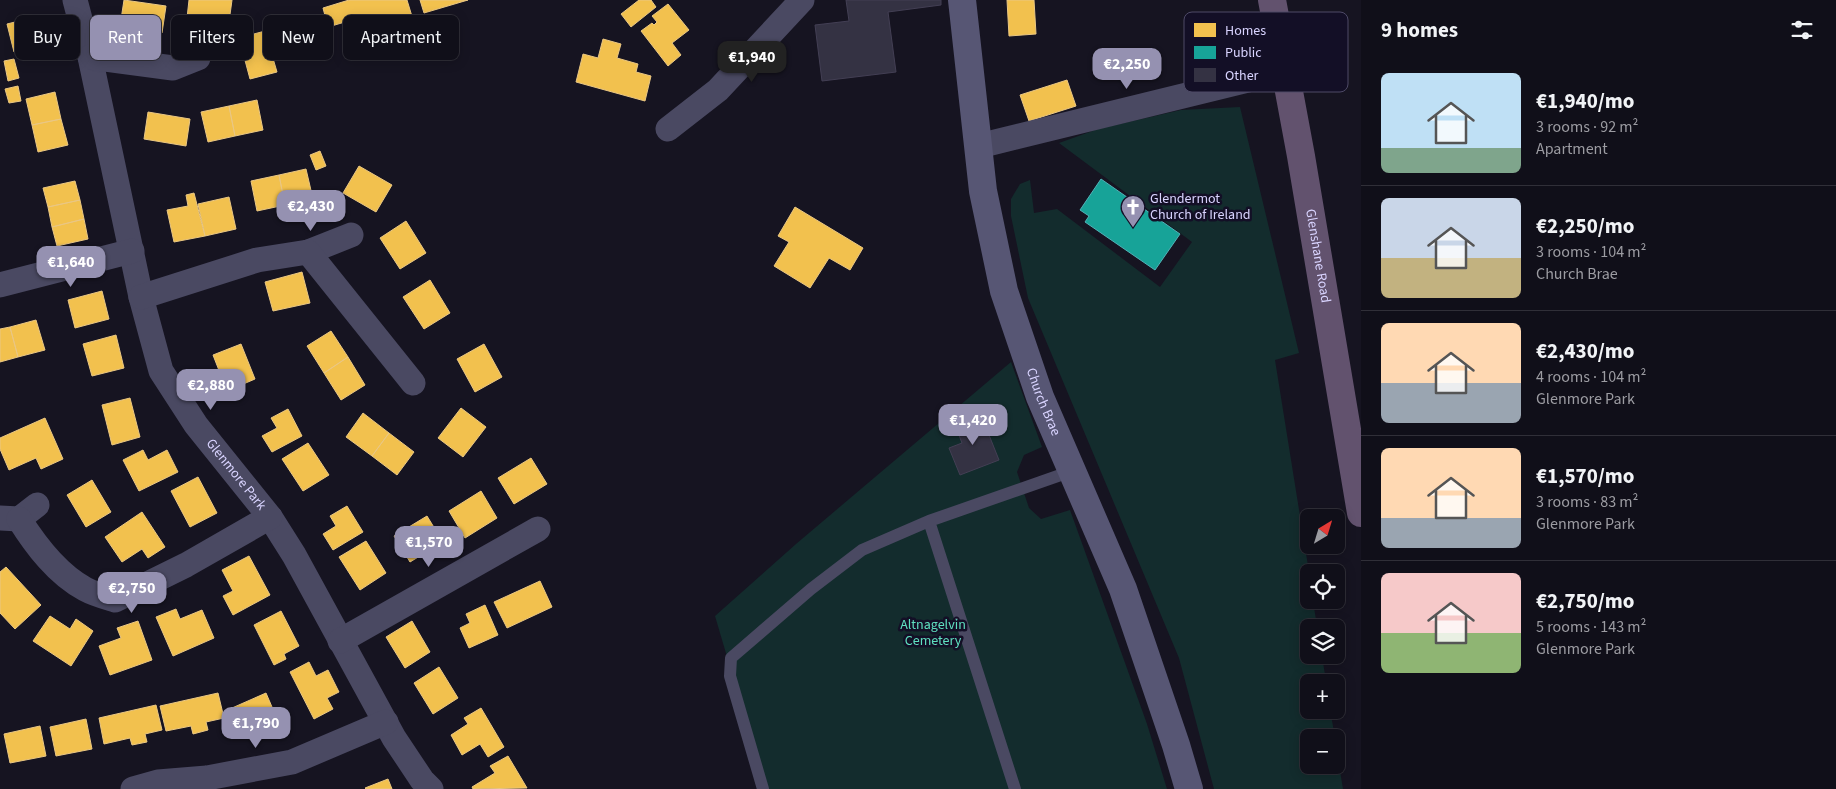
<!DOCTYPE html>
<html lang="en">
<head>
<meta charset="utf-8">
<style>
  body { margin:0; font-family:"Source Sans 3",sans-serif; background:#191822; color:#f1f3f6; height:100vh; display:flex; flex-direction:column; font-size:19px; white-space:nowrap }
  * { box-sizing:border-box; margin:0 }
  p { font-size:16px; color:#9c9ca2 }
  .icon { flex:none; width:28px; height:28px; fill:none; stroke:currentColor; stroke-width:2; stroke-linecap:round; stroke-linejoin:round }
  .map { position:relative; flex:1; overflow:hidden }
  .sheet { display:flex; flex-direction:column; background:#100f19; width:475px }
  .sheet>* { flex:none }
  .guide { position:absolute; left:15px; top:15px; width:475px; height:45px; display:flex; gap:10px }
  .needle { width:32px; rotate:38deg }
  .fabs { position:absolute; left:1300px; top:509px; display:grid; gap:10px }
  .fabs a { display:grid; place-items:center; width:45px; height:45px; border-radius:8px; background:#100f19; box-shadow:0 2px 12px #0003,0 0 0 1px #302f38; font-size:25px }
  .price { position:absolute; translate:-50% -42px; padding:0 11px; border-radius:10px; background:#9591b1; color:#fff; font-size:16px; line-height:32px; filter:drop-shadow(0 1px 2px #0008) }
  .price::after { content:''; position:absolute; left:50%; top:30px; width:15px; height:11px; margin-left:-8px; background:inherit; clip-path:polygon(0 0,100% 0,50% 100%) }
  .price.current { background:#222; color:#fff }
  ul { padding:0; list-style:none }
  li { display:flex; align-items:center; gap:15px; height:125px; padding:0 20px }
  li+li { border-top:1px solid #302f38 }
  li span { display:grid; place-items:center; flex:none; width:140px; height:100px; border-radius:8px; color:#555 }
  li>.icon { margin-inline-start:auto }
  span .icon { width:60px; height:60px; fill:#fffc; stroke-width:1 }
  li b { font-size:21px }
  h2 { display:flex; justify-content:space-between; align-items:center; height:60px; padding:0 20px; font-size:21px }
  .tag { padding:0 18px; border-radius:8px; background:#100f19; box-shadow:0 2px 12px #0003,0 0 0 1px #302f38; font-size:18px; line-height:45px }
  .tag.current { background:#9591b1; color:#fff }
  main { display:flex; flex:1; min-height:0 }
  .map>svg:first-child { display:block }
</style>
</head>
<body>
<main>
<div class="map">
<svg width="1361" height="789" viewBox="0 0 1361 789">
  <rect width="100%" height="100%" fill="#161421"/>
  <path fill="#132c2d" d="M1240,107l59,246 -24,7 34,212v28h4l4,27 -8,1v27h13l4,27h-17v28h21l5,27 -26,1v27h27v-18l7,42h-129l-35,-131 -151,-360 -17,-82v-17l9,-15 10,-4 4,33 23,-4 103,78 32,-45 -133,-99 39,-14 83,-19z
    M1011,362l31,85 -18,8 -7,17 12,36 12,11 29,-9 77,214 20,65h-401l-51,-173 81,-72z"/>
  <path fill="#f2c14e" stroke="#eac783" d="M124,0l42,6 -4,27 -42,-7z
    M189,0h43l-3,22 -42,-4z
    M349,0h58l7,23 -46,14 -6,-20 -34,10 -5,-19z
    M420,0h48l-44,13z
    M639,0h12l5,7 -25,20 -10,-13z
    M1007,0h27l2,34 -27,2z
    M668,4l21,26 -17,13 9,12 -13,11 -27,-35 11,-8 2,2 3,-3 -5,-6z
    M39,16l6,29 -31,7 -7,-28z
    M265,31l12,41 -27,7 -11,-41z
    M603,39l18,5 -4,14 21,6 -2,8 15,4 -6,25 -69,-19 7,-28 15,4z
    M14,59l5,19 -11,3 -4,-20z
    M1067,80l9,26 -47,15 -9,-26z
    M18,86l3,15 -12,2 -4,-14z
    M55,92l6,27 -29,6 -6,-26z
    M257,100l6,30 -28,6 -6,-30z
    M229,106l6,30 -27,6 -7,-30z
    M148,112l42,7 -4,27 -42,-7z
    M61,119l7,26 -30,7 -6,-27z
    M320,151l6,15 -10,4 -6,-15z
    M359,166l33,19 -16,27 -33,-19z
    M306,169l7,30 -28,6 -6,-30z
    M279,175l6,30 -28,6 -6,-30z
    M75,181l5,19 -32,7 -5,-19z
    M194,193l11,43 -31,6 -7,-32 21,-4 -2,-11z
    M229,197l7,32 -31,7 -7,-32z
    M80,200l4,19 -32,8 -4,-20z
    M795,207l68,41 -13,22 -21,-12 -19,30 -36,-22 15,-24 -11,-6z
    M84,219l4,20 -31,7 -5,-19z
    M406,221l20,32 -26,16 -20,-31z
    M302,272l8,31 -37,8 -8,-29z
    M430,280l20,33 -26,16 -21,-32z
    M102,291l7,28 -34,9 -7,-28z
    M36,320l9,30 -27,7 -8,-30z
    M10,327l8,30 -18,5v-33z
    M331,331l17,26 -24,16 -17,-27z
    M116,335l8,33 -32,8 -9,-32z
    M241,344l14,35 -28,12 -14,-36z
    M484,344l18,33 -27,15 -18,-33z
    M348,357l17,28 -24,15 -17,-27z
    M130,398l10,39 -28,8 -10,-40z
    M461,408l25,19 -23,30 -25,-19z
    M288,409l14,27 -30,16 -10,-16 15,-8 -6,-10z
    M363,413l26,20 -17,23 -26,-19z
    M45,418l18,41 -22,10 -5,-11 -27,12 -9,-21v-11z
    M389,433l25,19 -17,23 -25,-19z
    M308,443l21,32 -26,16 -21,-32z
    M143,450l5,10 19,-10 11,22 -39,19 -16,-31z
    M531,458l16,26 -33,20 -16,-26z
    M198,477l19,36 -27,14 -19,-36z
    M92,480l19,32 -25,15 -19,-32z
    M481,491l16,27 -32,20 -16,-27z
    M347,506l16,26 -30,18 -10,-16 13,-8 -6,-10z
    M142,512l23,35 -17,11 -6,-9 -20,13 -17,-25z
    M427,516l16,26 -33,20 -16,-26z
    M366,541l20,32 -26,17 -21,-33z
    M249,556l21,39 -37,20 -10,-19 10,-5 -11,-21z
    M6,567l35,38 -26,24 -15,-16v-41z
    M540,581l12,26 -45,21 -13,-26z
    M485,605l13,30 -29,13 -9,-20 10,-5 -4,-9z
    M176,609l4,10 22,-9 12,28 -41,18 -17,-39z
    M281,611l18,35 -15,8 2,5 -12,6 -20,-40z
    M50,616l20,13 6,-10 17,12 -22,35 -38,-25z
    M138,621l14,39 -42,15 -11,-29 22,-8 -4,-10z
    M412,621l18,31 -25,16 -19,-31z
    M309,662l7,14 12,-6 11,22 -12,6 6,11 -19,10 -24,-47z
    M439,667l19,31 -25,16 -19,-31z
    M218,693l6,25 -18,4 2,8 -15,4 -2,-8 -25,5 -6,-25z
    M266,693l12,28 -33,15 -13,-28z
    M156,705l6,25 -17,4 2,8 -15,3 -2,-7 -26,6 -5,-26z
    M481,708l23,39 -16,10 -8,-13 -18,11 -11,-20 17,-11 -4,-6z
    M86,719l6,30 -36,7 -6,-29z
    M40,726l6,30 -36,7 -6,-29z
    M508,756l19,32 -54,1 -1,-2 23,-14 -5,-7z
    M388,779l4,10h-26l-1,-1z"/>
  <path fill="#17a398" stroke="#51b2b7" d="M1101,179l79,55 -25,36 -70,-48 4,-6 -9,-6z"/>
  <path fill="#343243" stroke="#433f54" d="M846,0h95v5l-53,7 8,60 -74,9 -7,-56 34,-4z
    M981,415l18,45 -39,15 -11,-27 13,-5 -7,-18z"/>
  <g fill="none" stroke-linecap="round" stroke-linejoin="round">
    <path stroke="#4a4962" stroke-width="12" d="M929,521l86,268
      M763,789l-33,-113 1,-18 80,-69 51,-39 67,-29 143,-50"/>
    <g stroke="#4a4962" stroke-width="25">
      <path id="s1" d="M75,0l15,57 51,240 20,74 35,54 74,92 24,38 100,183 28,42 9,9"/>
      <path d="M90,57l83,11 25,-10"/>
      <path d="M668,129l50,-39 84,-90"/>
      <path d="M979,146l306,-75"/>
      <path d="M308,252l43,-17"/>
      <path d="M0,285l132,-34"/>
      <path d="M141,297l116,-37 51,-8 105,131"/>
      <path d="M0,518l19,1 18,-14"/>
      <path d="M19,519c17,27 38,55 66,70 9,5 20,8 30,11l71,-35 84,-48"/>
      <path d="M340,641l198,-112"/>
      <path d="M133,789l25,-7 49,-4 85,-16 94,-40"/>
    </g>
    <path stroke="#575674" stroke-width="28" id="s2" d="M962,0l21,191 21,100 36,106 83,192 53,156 13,44"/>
    <path stroke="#62526e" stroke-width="28" id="s3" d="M1272,0l29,156 60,357"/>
  </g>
  <defs>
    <g id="church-pin" transform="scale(1.25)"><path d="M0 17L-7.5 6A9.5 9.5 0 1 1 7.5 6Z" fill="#9591b1" stroke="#130f26"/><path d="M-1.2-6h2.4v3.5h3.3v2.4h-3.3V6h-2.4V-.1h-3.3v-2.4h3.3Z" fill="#fff"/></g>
  </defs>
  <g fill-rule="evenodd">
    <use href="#church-pin" x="1133" y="207"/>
  </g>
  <g text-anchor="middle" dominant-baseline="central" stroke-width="5" stroke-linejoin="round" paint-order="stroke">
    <g font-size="14" fill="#d9d4ff" stroke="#130f26" text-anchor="start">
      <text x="1150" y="199">Glendermot<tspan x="1150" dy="16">Church of Ireland</tspan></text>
    </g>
    <g font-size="14" fill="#d9d4ff" stroke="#130f26">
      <text stroke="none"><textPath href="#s3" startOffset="260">Glenshane Road</textPath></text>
      <text stroke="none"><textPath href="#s2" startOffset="412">Church Brae</textPath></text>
      <text stroke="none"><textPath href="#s1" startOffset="509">Glenmore Park</textPath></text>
    </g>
    <g font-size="14" fill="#5fe0c0" stroke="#130f26">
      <text x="933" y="625">Altnagelvin<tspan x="933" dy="16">Cemetery</tspan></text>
    </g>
  </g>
  <rect x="1184" y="12" width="164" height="80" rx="8" fill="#130f26" stroke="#4e4a67" stroke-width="1"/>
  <rect x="1194" y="23" width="22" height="14" fill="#f2c14e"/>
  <rect x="1194" y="46" width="22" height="13" fill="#17a398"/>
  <rect x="1194" y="68" width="22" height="14" fill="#343243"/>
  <g font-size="14" fill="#d9d4ff">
    <text x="1225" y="35">Homes</text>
    <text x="1225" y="57">Public</text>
    <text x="1225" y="80">Other</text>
  </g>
</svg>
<div class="fabs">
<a><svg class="needle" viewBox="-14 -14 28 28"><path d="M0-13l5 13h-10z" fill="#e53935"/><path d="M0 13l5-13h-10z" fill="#9c9ca2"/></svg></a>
<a><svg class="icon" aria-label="locate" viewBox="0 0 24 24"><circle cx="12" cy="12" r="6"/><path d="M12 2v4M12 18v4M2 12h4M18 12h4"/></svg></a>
<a><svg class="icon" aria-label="layers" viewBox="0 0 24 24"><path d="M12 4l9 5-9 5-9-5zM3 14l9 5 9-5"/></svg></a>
<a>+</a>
<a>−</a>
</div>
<b class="price current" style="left:752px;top:83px">€1,940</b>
<b class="price" style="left:1127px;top:90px">€2,250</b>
<b class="price" style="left:311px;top:232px">€2,430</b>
<b class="price" style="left:71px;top:288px">€1,640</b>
<b class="price" style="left:211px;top:411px">€2,880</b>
<b class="price" style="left:973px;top:446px">€1,420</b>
<b class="price" style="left:429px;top:568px">€1,570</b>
<b class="price" style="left:132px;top:614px">€2,750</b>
<b class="price" style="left:256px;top:749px">€1,790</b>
<div class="guide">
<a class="tag">Buy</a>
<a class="tag current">Rent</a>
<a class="tag">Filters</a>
<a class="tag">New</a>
<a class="tag">Apartment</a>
</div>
</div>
<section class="sheet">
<h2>9 homes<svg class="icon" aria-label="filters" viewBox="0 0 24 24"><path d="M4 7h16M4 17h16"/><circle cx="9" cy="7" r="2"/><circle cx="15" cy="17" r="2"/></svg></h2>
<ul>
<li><span style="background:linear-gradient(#bfe0f5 75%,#7fa58c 0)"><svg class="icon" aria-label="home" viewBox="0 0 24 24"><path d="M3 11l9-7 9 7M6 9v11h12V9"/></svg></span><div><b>€1,940/mo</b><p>3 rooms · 92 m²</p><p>Apartment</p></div></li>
<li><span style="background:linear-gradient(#c9d6e8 60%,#c2b280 0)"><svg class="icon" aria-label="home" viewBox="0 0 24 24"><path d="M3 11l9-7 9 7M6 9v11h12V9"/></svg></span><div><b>€2,250/mo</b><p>3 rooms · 104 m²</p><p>Church Brae</p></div></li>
<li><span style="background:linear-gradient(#ffd9b3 60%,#9aa5b1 0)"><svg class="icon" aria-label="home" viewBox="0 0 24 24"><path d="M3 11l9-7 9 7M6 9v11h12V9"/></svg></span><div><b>€2,430/mo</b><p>4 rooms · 104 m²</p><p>Glenmore Park</p></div></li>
<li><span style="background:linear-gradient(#ffd9b3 70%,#9aa5b1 0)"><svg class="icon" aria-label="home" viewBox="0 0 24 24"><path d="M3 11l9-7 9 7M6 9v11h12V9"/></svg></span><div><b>€1,570/mo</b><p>3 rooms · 83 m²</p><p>Glenmore Park</p></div></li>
<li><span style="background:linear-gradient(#f6c9c9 60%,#8fb573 0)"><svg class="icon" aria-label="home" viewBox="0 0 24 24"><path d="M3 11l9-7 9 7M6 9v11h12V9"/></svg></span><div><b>€2,750/mo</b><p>5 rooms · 143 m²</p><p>Glenmore Park</p></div></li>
</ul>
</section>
</main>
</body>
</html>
